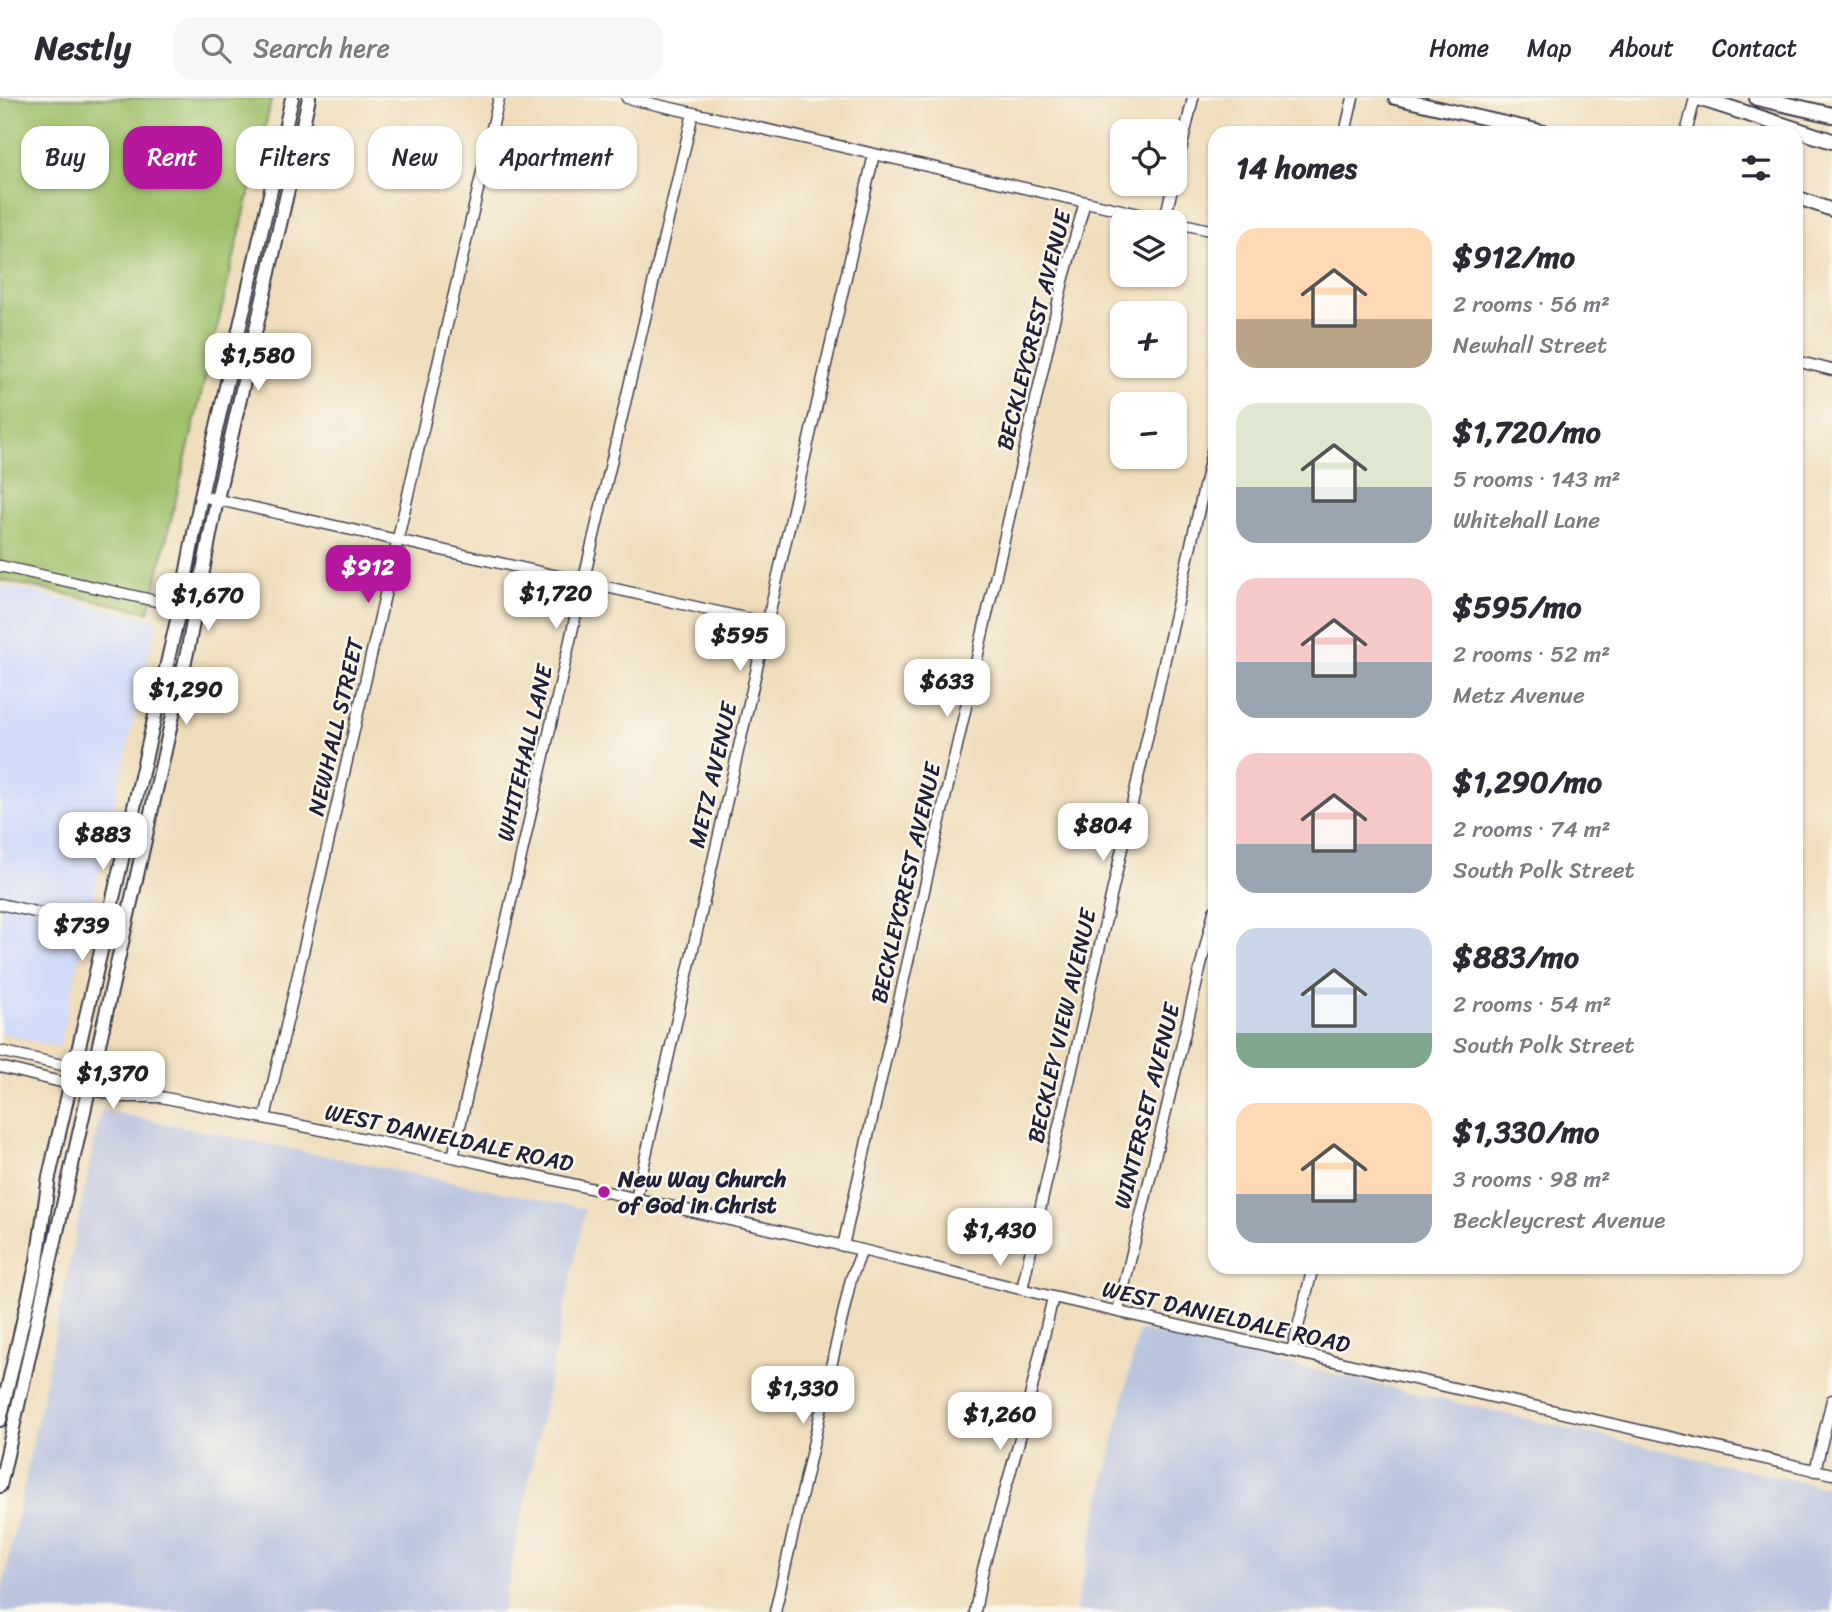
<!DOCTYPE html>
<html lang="en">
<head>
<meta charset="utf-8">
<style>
  body { margin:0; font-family:Sriracha,sans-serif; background:#f7f7f7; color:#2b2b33; height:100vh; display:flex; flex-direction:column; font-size:26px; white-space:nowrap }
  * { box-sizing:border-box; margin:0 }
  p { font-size:23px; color:#7c7c81 }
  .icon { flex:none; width:38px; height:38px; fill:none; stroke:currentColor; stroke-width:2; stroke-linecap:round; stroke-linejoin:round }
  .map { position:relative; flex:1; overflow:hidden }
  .side { position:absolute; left:1208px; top:28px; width:595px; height:1148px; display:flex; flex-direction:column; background:#fff; border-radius:21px; box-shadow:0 2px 5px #0004 }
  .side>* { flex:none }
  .top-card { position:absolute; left:21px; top:28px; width:665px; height:63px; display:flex; gap:14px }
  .fabs { position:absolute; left:1110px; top:21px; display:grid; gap:14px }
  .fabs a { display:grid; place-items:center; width:77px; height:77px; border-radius:14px; background:#fff; box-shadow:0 2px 5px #0004; font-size:35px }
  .price { position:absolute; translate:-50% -60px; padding:0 16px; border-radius:14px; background:#fff; color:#222; font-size:23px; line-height:46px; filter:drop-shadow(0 2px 4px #0008) }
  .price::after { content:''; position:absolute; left:50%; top:42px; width:21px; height:16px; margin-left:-10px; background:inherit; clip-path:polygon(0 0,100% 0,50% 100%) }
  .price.selected { background:#b5179e; color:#fff }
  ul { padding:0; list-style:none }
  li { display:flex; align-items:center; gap:21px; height:175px; padding:0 28px }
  li span { display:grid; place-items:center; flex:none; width:196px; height:140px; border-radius:21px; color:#555 }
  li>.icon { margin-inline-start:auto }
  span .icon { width:84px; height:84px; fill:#fffc; stroke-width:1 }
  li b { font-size:30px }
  h2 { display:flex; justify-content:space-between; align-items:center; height:84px; padding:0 28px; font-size:30px }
  .tag { padding:0 24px; border-radius:21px; background:#fff; box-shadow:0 2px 5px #0004; font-size:24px; line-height:63px }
  .tag.selected { background:#b5179e; color:#fff }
  header { display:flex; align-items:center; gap:42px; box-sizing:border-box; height:98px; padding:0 35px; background:#fff; border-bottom:2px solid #e1e1e2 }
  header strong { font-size:33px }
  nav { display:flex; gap:38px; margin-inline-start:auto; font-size:24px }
  .search { width:490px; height:63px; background:#f7f7f7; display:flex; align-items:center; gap:18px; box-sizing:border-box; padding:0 24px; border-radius:21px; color:#7c7c81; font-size:26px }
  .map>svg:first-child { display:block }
</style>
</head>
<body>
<header>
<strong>Nestly</strong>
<div class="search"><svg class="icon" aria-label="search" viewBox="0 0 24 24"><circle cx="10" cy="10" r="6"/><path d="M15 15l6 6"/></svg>Search here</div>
<nav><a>Home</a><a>Map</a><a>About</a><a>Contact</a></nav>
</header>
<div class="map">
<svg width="1832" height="1514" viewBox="0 0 1832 1514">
  <rect width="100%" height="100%" fill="#fbf7ec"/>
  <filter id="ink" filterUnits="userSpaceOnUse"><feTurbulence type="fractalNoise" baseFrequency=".0143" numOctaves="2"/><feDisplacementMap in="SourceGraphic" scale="14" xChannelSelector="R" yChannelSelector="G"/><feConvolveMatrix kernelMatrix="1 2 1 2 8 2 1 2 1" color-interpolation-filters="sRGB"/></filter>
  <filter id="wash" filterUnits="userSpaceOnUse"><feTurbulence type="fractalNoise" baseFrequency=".00686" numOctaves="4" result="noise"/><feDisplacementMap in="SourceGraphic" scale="28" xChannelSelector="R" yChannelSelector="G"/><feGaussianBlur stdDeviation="1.57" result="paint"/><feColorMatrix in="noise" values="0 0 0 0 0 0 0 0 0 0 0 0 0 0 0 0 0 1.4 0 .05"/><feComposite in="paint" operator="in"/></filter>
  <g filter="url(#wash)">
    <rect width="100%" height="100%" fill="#efddbb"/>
    <path fill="#d0daf9" d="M0,487l157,35 -98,427 -59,-14z"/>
    <path fill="#bac4de" d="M101,1012l484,99 -83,403h-502v-11z
      M1139,1232l693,159v123h-757z"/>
    <path fill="#9dc069" stroke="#607152" stroke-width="2" d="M0,0h272l-123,514 -149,-32z"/>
  </g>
  <g filter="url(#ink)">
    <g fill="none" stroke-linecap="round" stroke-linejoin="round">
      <g stroke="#413e4e" stroke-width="13">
        <path id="minor" d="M627,0l587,133
          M1345,35l8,-35
          M1686,35l9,-35
          M1174,81l19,-81
          M1165,121l8,-35
          M1796,263l36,9
          M201,398l566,127
          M0,468l196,44
          M0,806l124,28
          M0,953l129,29 29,15
          M0,969l122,30h39l292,60 409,93 191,47 779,177
          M265,1020l234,-1020
          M453,1059l130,-574 110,-470
          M636,1101l238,-1045
          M843,1148l220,-965 22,-79
          M1022,1191l192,-846
          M1118,1213l96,-400
          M1292,1253l21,-84
          M1815,1373l17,-71
          M775,1514l76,-333 11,-29
          M975,1514l8,-43 40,-142 30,-130"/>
      </g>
      <g stroke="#413e4e" stroke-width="16">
        <path id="major" d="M1395,0l154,35
          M1796,99l36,13
          M0,1322l37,-159 12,-84 131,-570 21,-111 91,-398
          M0,1388l188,-838 29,-149 92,-401"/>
      </g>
      <g stroke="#413e4e" stroke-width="18">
        <path id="highway" d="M1699,0l133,43
          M1757,0l75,17"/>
      </g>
      <use href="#minor" stroke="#fff" stroke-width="10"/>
      <use href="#major" stroke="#fff" stroke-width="12"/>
      <use href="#highway" stroke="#fff" stroke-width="14"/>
    </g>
  </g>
  <circle fill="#b5179e" stroke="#fbf7ec" stroke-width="2.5" cx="604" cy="1094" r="7"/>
  <g text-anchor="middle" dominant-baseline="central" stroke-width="5" stroke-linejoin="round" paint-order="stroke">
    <g font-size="23" fill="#22223b" stroke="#fbf7ec">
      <text transform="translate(1034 232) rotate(-76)">BECKLEYCREST AVENUE</text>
      <text transform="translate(336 629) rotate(-77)">NEWHALL STREET</text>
      <text transform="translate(525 655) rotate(-77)">WHITEHALL LANE</text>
      <text transform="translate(713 677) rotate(-77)">METZ AVENUE</text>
      <text transform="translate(906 785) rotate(-77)">BECKLEYCREST AVENUE</text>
      <text transform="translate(1062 928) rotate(-77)">BECKLEY VIEW AVENUE</text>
      <text transform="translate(1147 1008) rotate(-76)">WINTERSET AVENUE</text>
      <text transform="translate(449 1040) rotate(12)">WEST DANIELDALE ROAD</text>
      <text transform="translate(1226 1219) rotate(13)">WEST DANIELDALE ROAD</text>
    </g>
    <g font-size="23" font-weight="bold" fill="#22223b" stroke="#fbf7ec" text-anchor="start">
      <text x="618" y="1081">New Way Church<tspan x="618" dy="26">of God in Christ</tspan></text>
    </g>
  </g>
</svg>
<div class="fabs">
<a><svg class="icon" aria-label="locate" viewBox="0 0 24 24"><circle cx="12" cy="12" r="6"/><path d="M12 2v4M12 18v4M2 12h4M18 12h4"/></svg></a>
<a><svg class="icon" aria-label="layers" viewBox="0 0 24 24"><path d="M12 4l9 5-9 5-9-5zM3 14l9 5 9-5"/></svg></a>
<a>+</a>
<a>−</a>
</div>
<b class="price" style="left:258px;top:295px">$1,580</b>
<b class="price selected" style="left:368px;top:507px">$912</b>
<b class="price" style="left:556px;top:533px">$1,720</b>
<b class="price" style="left:208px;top:535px">$1,670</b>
<b class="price" style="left:740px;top:575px">$595</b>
<b class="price" style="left:947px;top:621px">$633</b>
<b class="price" style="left:186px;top:629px">$1,290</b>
<b class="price" style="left:1103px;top:765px">$804</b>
<b class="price" style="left:103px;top:774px">$883</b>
<b class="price" style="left:82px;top:865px">$739</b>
<b class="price" style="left:113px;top:1013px">$1,370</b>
<b class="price" style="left:1000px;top:1170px">$1,430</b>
<b class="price" style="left:803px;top:1328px">$1,330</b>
<b class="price" style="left:1000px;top:1354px">$1,260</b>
<div class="top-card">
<a class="tag">Buy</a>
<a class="tag selected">Rent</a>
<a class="tag">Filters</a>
<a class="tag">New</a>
<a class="tag">Apartment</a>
</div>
<section class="side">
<h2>14 homes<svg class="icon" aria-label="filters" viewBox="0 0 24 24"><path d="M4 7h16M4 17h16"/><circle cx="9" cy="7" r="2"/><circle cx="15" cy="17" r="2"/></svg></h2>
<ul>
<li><span style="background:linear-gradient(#ffd9b3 65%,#b9a48a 0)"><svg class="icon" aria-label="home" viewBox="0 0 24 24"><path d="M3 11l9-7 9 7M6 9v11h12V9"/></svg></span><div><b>$912/mo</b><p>2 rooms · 56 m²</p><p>Newhall Street</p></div></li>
<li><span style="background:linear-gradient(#dfe7d0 60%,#9aa5b1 0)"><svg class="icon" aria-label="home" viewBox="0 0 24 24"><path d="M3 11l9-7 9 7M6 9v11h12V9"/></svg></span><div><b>$1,720/mo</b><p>5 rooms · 143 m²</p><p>Whitehall Lane</p></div></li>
<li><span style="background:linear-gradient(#f6c9c9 60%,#9aa5b1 0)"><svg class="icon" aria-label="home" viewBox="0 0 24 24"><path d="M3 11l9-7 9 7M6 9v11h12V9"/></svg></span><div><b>$595/mo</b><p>2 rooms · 52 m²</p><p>Metz Avenue</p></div></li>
<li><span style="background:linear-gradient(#f6c9c9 65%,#9aa5b1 0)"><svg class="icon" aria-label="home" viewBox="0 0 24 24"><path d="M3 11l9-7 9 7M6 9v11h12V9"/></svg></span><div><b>$1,290/mo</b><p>2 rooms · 74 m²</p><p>South Polk Street</p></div></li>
<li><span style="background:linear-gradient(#c9d6e8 75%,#7fa58c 0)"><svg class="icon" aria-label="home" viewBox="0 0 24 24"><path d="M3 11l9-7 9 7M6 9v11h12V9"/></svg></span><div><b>$883/mo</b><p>2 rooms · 54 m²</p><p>South Polk Street</p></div></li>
<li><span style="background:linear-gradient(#ffd9b3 65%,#9aa5b1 0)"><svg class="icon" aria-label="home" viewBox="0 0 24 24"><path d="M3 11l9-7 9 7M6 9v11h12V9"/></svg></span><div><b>$1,330/mo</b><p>3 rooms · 98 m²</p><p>Beckleycrest Avenue</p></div></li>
</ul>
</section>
</div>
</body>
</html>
